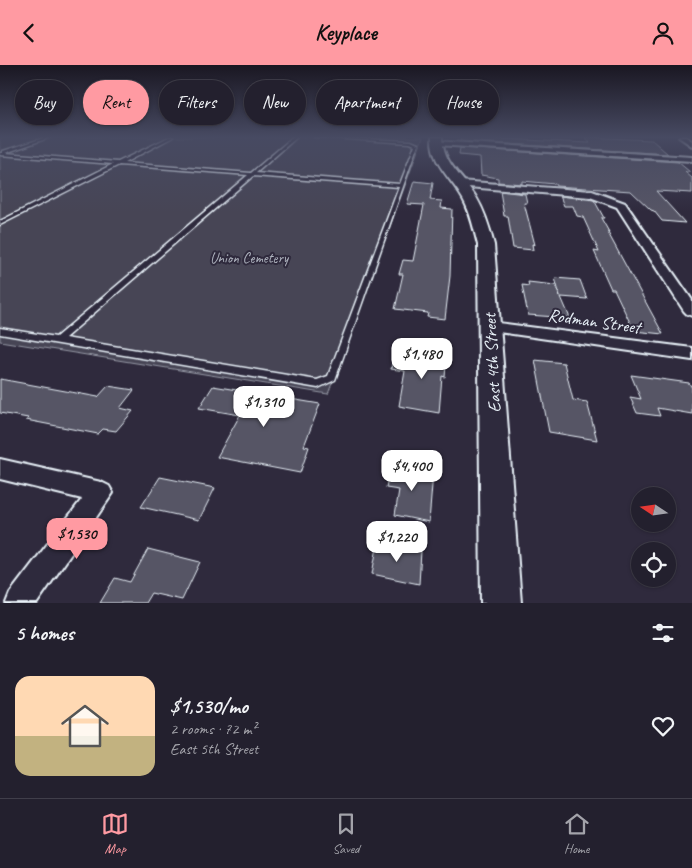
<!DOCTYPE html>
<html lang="en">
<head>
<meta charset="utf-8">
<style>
  body { margin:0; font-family:Caveat,sans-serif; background:#2b2836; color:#f1f3f6; height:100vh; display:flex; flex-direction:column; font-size:19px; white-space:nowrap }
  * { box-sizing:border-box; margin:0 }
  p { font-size:16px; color:#a3a3aa }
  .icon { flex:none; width:28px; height:28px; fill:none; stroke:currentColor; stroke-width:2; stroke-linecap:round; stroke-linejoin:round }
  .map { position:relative; height:538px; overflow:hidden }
  .panel { display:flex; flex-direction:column; background:#23202e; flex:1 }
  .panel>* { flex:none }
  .top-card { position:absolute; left:15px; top:15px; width:662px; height:45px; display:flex; gap:10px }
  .needle { width:32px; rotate:283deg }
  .tools { position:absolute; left:631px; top:422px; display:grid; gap:10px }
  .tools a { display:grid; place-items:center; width:45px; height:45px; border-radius:50%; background:#23202e; box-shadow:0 1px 4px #0004,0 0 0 1px #403e4a; font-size:25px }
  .price { position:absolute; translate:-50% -42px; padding:0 11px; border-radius:10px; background:#fff; color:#222; font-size:16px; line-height:32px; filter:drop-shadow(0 1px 2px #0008) }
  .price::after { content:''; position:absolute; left:50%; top:30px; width:15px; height:11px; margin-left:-8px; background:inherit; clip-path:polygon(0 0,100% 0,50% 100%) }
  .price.current { background:#ff9aa2; color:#111 }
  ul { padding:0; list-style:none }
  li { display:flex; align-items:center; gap:15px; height:125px; padding:0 15px }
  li+li { border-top:1px solid #403e4a }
  li span { display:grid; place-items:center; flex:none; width:140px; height:100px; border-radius:15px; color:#555 }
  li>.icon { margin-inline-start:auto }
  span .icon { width:60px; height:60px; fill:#fffc; stroke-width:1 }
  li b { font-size:21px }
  h2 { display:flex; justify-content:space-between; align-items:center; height:60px; padding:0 15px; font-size:21px }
  .chip { padding:0 18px; border-radius:22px; background:#23202e; box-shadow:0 1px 4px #0004,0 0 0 1px #403e4a; font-size:18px; line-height:45px }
  .chip.current { background:#ff9aa2; color:#111 }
  header { display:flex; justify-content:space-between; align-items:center; height:65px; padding:0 15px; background:#ff9aa2; color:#111; font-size:22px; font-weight:700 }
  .tabs { display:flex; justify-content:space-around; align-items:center; height:70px; border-top:1px solid #403e4a; background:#23202e; font-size:14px; color:#a3a3aa }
  .tabs a { display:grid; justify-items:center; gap:2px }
  .tabs .current { color:#ff9aa2 }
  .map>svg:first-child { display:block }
</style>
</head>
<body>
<header><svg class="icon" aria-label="back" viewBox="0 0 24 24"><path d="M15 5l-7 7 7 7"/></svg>Keyplace<svg class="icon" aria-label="person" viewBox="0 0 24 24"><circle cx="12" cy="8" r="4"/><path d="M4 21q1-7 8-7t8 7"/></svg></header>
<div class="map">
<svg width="692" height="538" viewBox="0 0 692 538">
  <rect width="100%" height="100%" fill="#2f2a3d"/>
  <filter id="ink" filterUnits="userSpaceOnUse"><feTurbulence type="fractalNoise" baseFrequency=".02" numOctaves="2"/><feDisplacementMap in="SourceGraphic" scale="10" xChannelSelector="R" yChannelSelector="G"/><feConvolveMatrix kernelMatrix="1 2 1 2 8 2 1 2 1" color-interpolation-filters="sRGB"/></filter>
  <g filter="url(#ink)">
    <path fill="#464455" stroke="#979aa6" d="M0,72h423l-95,257 -328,-53z"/>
    <path fill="#575565" stroke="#e8f1f8" d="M461,72l129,6 -5,-6 67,3 16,14 -208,-13z
      M460,83l218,14 12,10h-5l7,6v15l-36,-2 29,32 -23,-2 -8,-10 -3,-1 -20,-19 -75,-5 -1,-2 -33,-3v3l-24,-2v-4l-17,-3 -1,-18 -21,-2z
      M414,116l19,2 -3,17 12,1 -1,7 11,1 -2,67 -5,43 -18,-2 1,-4 -33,-4 8,-35h-4l4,-14 10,1 11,-56 -17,-1z
      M500,126l25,3 2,9h-3l11,42 -3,-1 1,6 -20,-2 -5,-32h-4z
      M560,131l34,4 10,18h-3l8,14 -2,-1 56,103 -29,-3 -20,-42h-3l-17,-38 5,1 -16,-35 -6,-1 -4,-10h-9z
      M555,213l25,2 7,19 -26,-2 9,21 -42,-3 -6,-30 7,1 -1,-4 27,3 5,11z
      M425,284l22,4 -2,24 -3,-1 -3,37 -40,-7 6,-35 -14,-2 3,-16 30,4z
      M535,295l29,3 9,37 14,2 10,38 -48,-8z
      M631,310l58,8 3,5v26l-35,-6 3,8 -23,-3 -7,-16 11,2z
      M0,314l98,18 10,-11 26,4 -14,18 13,3 -17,20 -13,-2 -5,5 -72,-14 2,-2 -28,-5z
      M213,321l107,18 -16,42 5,1 -9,26 -83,-16 23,-42 -41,-7z
      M390,400l43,8 -4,49 -34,-7 4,-25 -13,-2z
      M160,412l55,11 -16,32 -58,-13z
      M378,477l43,9 -2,33 -47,-10z
      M148,484l52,13 -18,38 -31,-7 -6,10h-45l15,-25 15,4z"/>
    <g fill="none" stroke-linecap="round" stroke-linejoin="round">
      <g stroke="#e8f1f8" stroke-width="3">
        <path id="lane" d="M47,72h4l-46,16 113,9 51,-25h4l-49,26 127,10 42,-36h4l-41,36 144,11 15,-39 -5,-2 -96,-6 97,4 7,3 -83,236 -17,8 -318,-54v-6l56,9 192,-162 -129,-10 -119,60v-4l113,-57 -113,-9v-2h3v-2zM253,111l146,11 -71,189 -11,4 -252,-42z"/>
      </g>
      <g stroke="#e8f1f8" stroke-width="4">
        <path id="street" d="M679,72h7l6,4v5z
          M434,76l258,16v4l-255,-16 -4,-2z
          M459,116l133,10 33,12 67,97v16l-5,-2 -3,-3 -67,-104 -27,-10 -134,-11 -2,-2z
          M490,257l202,26v12l-208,-30 -2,-3 2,-3z
          M0,394l101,23 8,4 4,7 -76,110h-31l4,-10 72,-94 -82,-20z"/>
      </g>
      <g stroke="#e8f1f8" stroke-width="4">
        <path id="secondary" d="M432,72h10c1,27 21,39 34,60 9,15 14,32 18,48l27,358h-40l-3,-358c-4,-15 -7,-32 -15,-46 -12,-22 -32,-35 -31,-62z"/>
      </g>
      <use href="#lane" fill="#2f2a3d" fill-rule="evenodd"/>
      <use href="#street" fill="#2f2a3d" fill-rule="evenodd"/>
      <use href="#secondary" fill="#2f2a3d" fill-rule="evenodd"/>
    </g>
  </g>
  <linearGradient id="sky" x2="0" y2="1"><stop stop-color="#1a1722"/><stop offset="0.49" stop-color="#474a62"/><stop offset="1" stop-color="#474a62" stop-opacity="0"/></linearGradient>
  <rect width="692" height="147" fill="url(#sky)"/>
  <g text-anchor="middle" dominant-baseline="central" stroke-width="4" stroke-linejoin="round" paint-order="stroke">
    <g font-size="15" fill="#afb4bf" stroke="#2f2a3d">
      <text x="249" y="193">Union Cemetery</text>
    </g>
    <g font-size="18" fill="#e8f1f8" stroke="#2f2a3d">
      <text transform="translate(594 256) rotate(8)">Rodman Street</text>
      <text transform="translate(492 298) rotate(-93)">East 4th Street</text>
    </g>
  </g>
</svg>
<div class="tools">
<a><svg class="needle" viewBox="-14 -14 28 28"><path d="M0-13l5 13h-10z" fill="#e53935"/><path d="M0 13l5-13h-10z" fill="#a3a3aa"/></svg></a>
<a><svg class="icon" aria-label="locate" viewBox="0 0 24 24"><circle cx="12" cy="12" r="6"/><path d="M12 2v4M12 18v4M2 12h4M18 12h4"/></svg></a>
</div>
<b class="price" style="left:422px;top:315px">$1,480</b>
<b class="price" style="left:264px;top:363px">$1,310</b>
<b class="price" style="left:412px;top:427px">$4,400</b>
<b class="price current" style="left:77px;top:495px">$1,530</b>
<b class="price" style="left:397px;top:498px">$1,220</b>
<div class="top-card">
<a class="chip">Buy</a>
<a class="chip current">Rent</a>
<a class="chip">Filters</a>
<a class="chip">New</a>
<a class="chip">Apartment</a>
<a class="chip">House</a>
</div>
</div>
<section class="panel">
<h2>5 homes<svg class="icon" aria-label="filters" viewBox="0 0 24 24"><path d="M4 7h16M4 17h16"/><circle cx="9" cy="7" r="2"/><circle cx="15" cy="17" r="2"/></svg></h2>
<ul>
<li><span style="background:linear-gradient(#ffd9b3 60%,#c2b280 0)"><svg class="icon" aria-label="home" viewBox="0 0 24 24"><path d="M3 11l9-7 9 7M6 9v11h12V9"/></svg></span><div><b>$1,530/mo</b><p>2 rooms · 72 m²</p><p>East 5th Street</p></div><svg class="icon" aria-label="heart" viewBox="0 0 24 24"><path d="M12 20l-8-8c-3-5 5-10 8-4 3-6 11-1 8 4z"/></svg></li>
</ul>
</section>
<nav class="tabs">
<a class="current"><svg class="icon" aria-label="map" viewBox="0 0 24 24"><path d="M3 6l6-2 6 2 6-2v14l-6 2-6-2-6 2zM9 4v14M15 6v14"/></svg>Map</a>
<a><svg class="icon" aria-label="saved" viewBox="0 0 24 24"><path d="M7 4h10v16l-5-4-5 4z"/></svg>Saved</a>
<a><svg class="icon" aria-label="home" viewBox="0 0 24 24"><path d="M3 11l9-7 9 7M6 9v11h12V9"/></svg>Home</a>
</nav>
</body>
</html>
